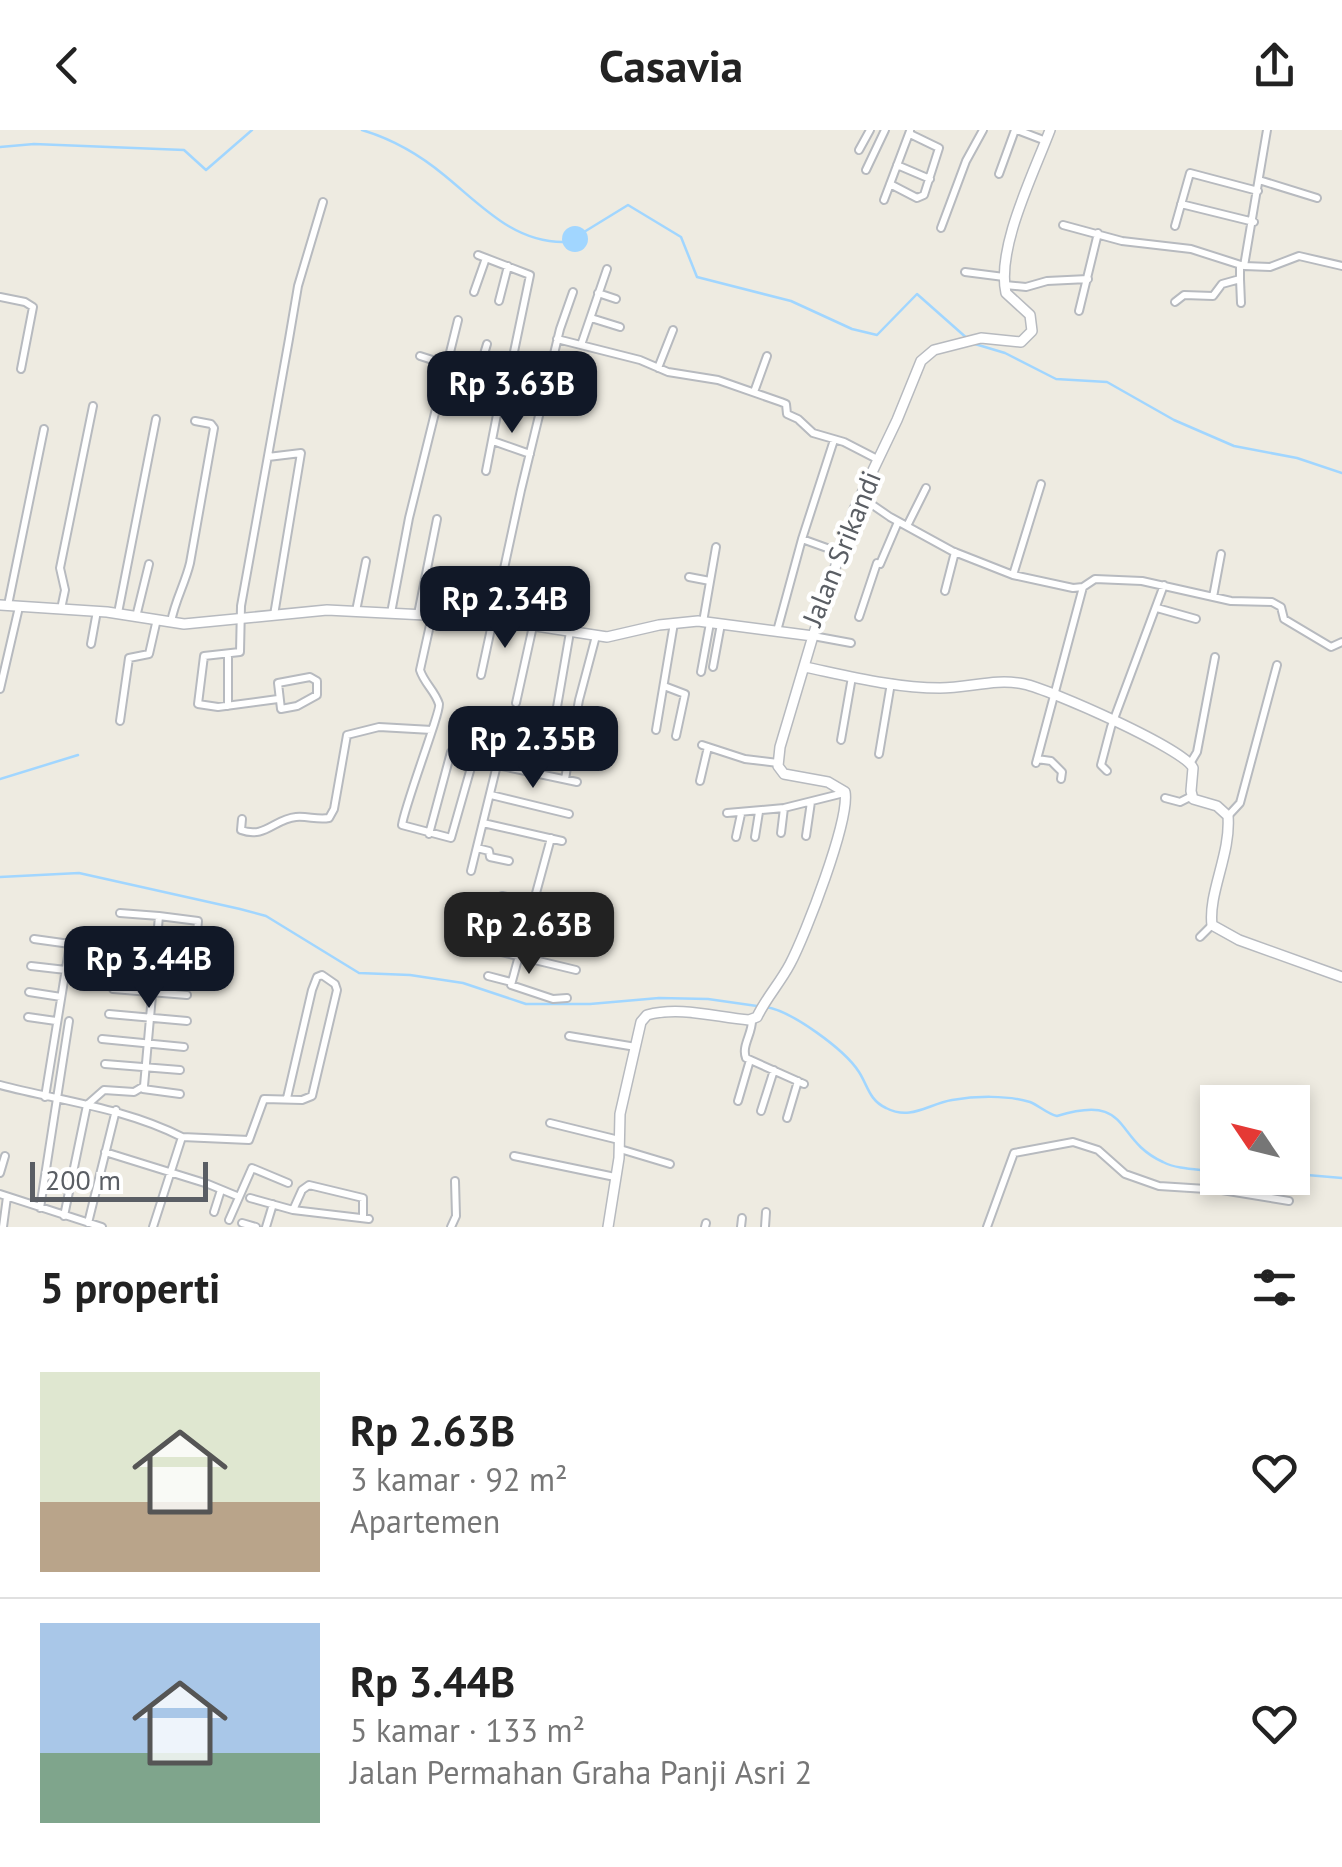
<!DOCTYPE html>
<html lang="id">
<head>
<meta charset="utf-8">
<style>
  body { margin:0; font-family:"PT Sans",sans-serif; background:#f6f6f6; color:#222; height:100vh; display:flex; flex-direction:column; font-size:38px; white-space:nowrap }
  * { box-sizing:border-box; margin:0 }
  p { font-size:32px; color:#767676 }
  .icon { flex:none; width:55px; height:55px; fill:none; stroke:currentColor; stroke-width:2; stroke-linecap:round; stroke-linejoin:round }
  .map { position:relative; height:1097px; overflow:hidden }
  .sheet { display:flex; flex-direction:column; background:#fff; flex:1 }
  .sheet>* { flex:none }
  .needle { width:65px; rotate:305deg }
  .controls { position:absolute; left:1200px; top:955px; display:grid; gap:20px }
  .controls a { display:grid; place-items:center; width:110px; height:110px; border-radius:0px; background:#fff; box-shadow:0 5px 15px #0003; font-size:50px }
  .scale { position:absolute; left:30px; bottom:25px; width:178px; box-sizing:border-box; padding-left:10px; border:5px solid #5a5e64; border-top:0; font-size:28px; line-height:35px; white-space:nowrap; color:#5a5e64; -webkit-text-stroke:8px #fff; paint-order:stroke }
  .price { position:absolute; translate:-50% -85px; padding:0 22px; border-radius:20px; background:#111827; color:#fff; font-size:32px; line-height:65px; filter:drop-shadow(0 2px 5px #0008) }
  .price::after { content:''; position:absolute; left:50%; top:60px; width:30px; height:22px; margin-left:-15px; background:inherit; clip-path:polygon(0 0,100% 0,50% 100%) }
  .price.current { background:#222; color:#fff }
  ul { padding:0; list-style:none }
  li { display:flex; align-items:center; gap:30px; height:250px; padding:0 40px }
  li+li { border-top:2px solid #e0e0e0 }
  li span { display:grid; place-items:center; flex:none; width:280px; height:200px; border-radius:0px; color:#555 }
  li>.icon { margin-inline-start:auto }
  span .icon { width:120px; height:120px; fill:#fffc; stroke-width:1 }
  li b { font-size:42px }
  h2 { display:flex; justify-content:space-between; align-items:center; height:120px; padding:0 40px; font-size:42px }
  header { display:flex; justify-content:space-between; align-items:center; height:130px; padding:0 40px; background:#fff; font-size:45px; font-weight:700 }
  .map>svg:first-child { display:block }
</style>
</head>
<body>
<header><svg class="icon" aria-label="back" viewBox="0 0 24 24"><path d="M15 5l-7 7 7 7"/></svg>Casavia<svg class="icon" aria-label="share" viewBox="0 0 24 24"><path d="M12 15V3M7 8l5-5 5 5M5 13v7h14v-7"/></svg></header>
<div class="map">
<svg width="1342" height="1097" viewBox="0 0 1342 1097">
  <rect width="100%" height="100%" fill="#eeebe1"/>
  <path fill="#a1d6ff" d="M562 109a13 13 0 1 1 26 0a13 13 0 1 1-26 0Z"/>
  <g fill="none" stroke-linecap="round" stroke-linejoin="round">
    <path stroke="#a1d6ff" stroke-width="2.5" d="M362,0c30,9 58,25 82,45 37,30 69,67 119,67
      M0,17l34,-3 150,6 22,20 46,-40
      M584,102l44,-27 53,32 16,40 94,24 61,28 25,6 40,-41 52,46
      M975,214l30,9 51,26 51,3 67,38 60,26 63,12 45,15
      M0,649l78,-24
      M0,747l79,-4 161,36 26,7 93,57 51,2 53,8 63,21h64l69,-6 49,1 49,7
      M765,877c26,3 80,43 94,65 9,14 10,28 27,36 25,13 42,-4 66,-8 23,-4 55,-5 78,2 10,4 17,12 27,14 76,-23 55,23 106,46 15,8 38,7 55,10
      M1244,1048l29,5 34,-8 35,3"/>
    <g stroke="#b7babf" stroke-width="10">
      <path id="minor" d="M1017,0l29,11
        M859,20l11,-20
        M897,35l33,14
        M866,40l19,-40
        M999,44l16,-44
        M1259,50l58,18
        M890,54l27,14 7,-3 15,-47 -29,-14
        M884,70l26,-69
        M1181,74l73,18
        M1063,95l59,16 69,8 53,17 26,1 29,-11 43,10
        M1175,96l15,-53 68,18
        M941,98l25,-67 17,-31
        M478,125l52,20 -20,96
        M1244,136l23,-136
        M965,142l39,5
        M1240,149l1,24
        M1005,155l21,2 21,-6 41,-2
        M474,162l12,-34
        M598,163l18,6
        M0,167l25,5 8,5 -12,62
        M499,171l9,-35
        M1175,172l9,-7 29,1 9,-12 18,-5v-13
        M1079,181l19,-78
        M591,188l29,9
        M557,209l83,21 28,12 50,8 63,22 5,2 1,10 11,5 15,14 31,9 33,17
        M581,215l26,-76
        M420,226l25,8
        M460,230l89,19
        M658,238l15,-38
        M475,254l12,-40
        M754,262l13,-36
        M493,311l37,13
        M268,327l33,-4 -27,162
        M486,341l15,-77
        M861,367l29,20 62,34 61,24 60,13 10,-1 12,-8 47,2 89,20 41,1 9,5 3,12 47,28 11,-5
        M907,396l19,-38
        M802,409l36,13
        M1013,445l28,-91
        M689,447l21,4
        M945,461l10,-39
        M1213,467l8,-43
        M8,475l36,-176
        M1157,478l39,11
        M61,479l4,-19 -5,-22 33,-162
        M356,481l10,-50
        M118,483l38,-194
        M391,483l18,-95 49,-198
        M418,484l19,-95
        M432,486l-12,54c4,13 15,21 19,34 2,7 -34,100 -37,121l49,13 21,-74
        M136,487l13,-53
        M859,487l18,-54 3,1 18,-42
        M171,492c4,-22 14,-38 19,-59l24,-135 -3,-4 -16,-3
        M703,492l13,-75
        M524,494l8,-28
        M540,497l10,-36
        M777,501l25,-92 32,-99
        M813,506l38,7
        M91,514l6,-33
        M228,524v52
        M713,537l8,-43
        M701,542l9,-49
        M481,545l40,-185 39,-161 13,-37
        M310,547l7,4v14l-20,11 -16,3 -3,-26z
        M664,556l21,8 -9,42
        M0,559l19,-82
        M278,569l-60,8 -20,-3 6,-48 36,-4 1,-46 48,-267 9,-53 25,-84
        M516,573l17,-77
        M557,577l13,-75
        M120,591l9,-63 20,-4 8,-35
        M656,600l18,-107
        M841,610l11,-63
        M702,615l43,14 33,4
        M879,624l12,-71
        M1037,629l14,2 11,11 -1,7
        M1191,632l6,-10 18,-95
        M1036,633l47,-176
        M1107,641l-6,-6 10,-38 53,-142
        M565,649l14,-79 17,-64
        M700,651l8,-34
        M491,665l78,19
        M1165,668l15,4 12,-6
        M727,683l57,-5 60,-15
        M1228,686l12,-13 37,-138
        M242,689l-1,11c24,9 33,-11 55,-13 12,-1 21,3 33,1l5,-9 13,-74 32,-8 53,3
        M483,693l79,18
        M781,703l3,-25
        M429,704l22,-82
        M806,706l5,-34
        M736,707l5,-23
        M755,707l4,-25
        M551,708l-40,147 42,14 14,-1
        M477,718l12,3 1,6 19,4
        M471,741l26,-106 80,17
        M502,766l29,6
        M532,770l58,15
        M495,792l92,22
        M1200,807l12,-12
        M121,808l35,6 40,-1 2,-22 -39,-5
        M34,809l36,5 -25,153
        M489,819l87,21
        M115,834l75,6
        M31,836l35,4
        M488,846l23,6
        M113,859l74,6
        M29,862l32,5
        M109,884l78,7
        M28,887l28,4
        M752,889c1,14 -11,27 -6,39l58,26
        M569,906l67,11
        M102,909l82,8
        M105,934l75,6
        M0,955c61,16 125,23 182,52
        M143,959l37,5
        M738,971l12,-41
        M761,981l13,-41
        M787,988l11,-37
        M550,993l69,17
        M620,1019l50,15
        M105,1022l103,32 29,12
        M514,1026l101,21
        M0,1043l5,-17
        M0,1064l102,33
        M250,1068l43,12 76,9
        M40,1078l29,-187
        M293,1080l9,-20 7,-5 54,13v20
        M214,1082l7,-22
        M64,1086l23,-111 17,-15 30,2 10,-6 15,-170 -39,-3
        M229,1090l23,-52 36,15
        M88,1093l28,-113
        M242,1093l14,4
        M3,1097l4,-30
        M153,1097l29,-90 67,3 15,-41 38,1 10,-4 25,-106 -2,-6 -13,-9 -5,2 -5,13 -25,108
        M266,1097l7,-23
        M451,1097l5,-11 -1,-35
        M705,1097l1,-4
        M741,1097l1,-9
        M765,1097l1,-15
        M987,1097l27,-74 59,-11 25,8 27,24 34,12 63,4 67,11"/>
    </g>
    <g stroke="#b7babf" stroke-width="12">
      <path id="tertiary" d="M0,475l107,7 77,12 143,-14 157,8 123,19 52,-12 39,-4 115,15 41,-126 43,-90 24,-59 13,-11 47,-12 40,4 11,-11 -2,-16 -24,-22c-10,-45 28,-120 44,-163
        M805,537c43,9 90,21 135,21 29,0 55,-10 84,-4 25,5 161,65 169,84l-2,23 2,8 24,7 11,10c3,38 -20,77 -16,109l27,15 103,37
        M608,1097l11,-69 1,-44 21,-92 6,-7c33,-9 68,2 102,5l8,-3c9,-19 23,-34 33,-53 15,-28 60,-144 55,-172l-17,-10 -44,-8 -6,-8 2,-19 33,-111"/>
    </g>
    <use href="#minor" stroke="#fff" stroke-width="6"/>
    <use href="#tertiary" stroke="#fff" stroke-width="9"/>
  </g>
  <g text-anchor="middle" dominant-baseline="central" stroke-width="9" stroke-linejoin="round" paint-order="stroke">
    <g font-size="28" fill="#5a5e64" stroke="#fff">
      <text transform="translate(841 418) rotate(-68)">Jalan Srikandi</text>
    </g>
  </g>
</svg>
<div class="controls">
<a><svg class="needle" viewBox="-14 -14 28 28"><path d="M0-13l5 13h-10z" fill="#e53935"/><path d="M0 13l5-13h-10z" fill="#767676"/></svg></a>
</div>
<div class="scale">200 m</div>
<b class="price" style="left:512px;top:306px">Rp 3.63B</b>
<b class="price" style="left:505px;top:521px">Rp 2.34B</b>
<b class="price" style="left:533px;top:661px">Rp 2.35B</b>
<b class="price current" style="left:529px;top:847px">Rp 2.63B</b>
<b class="price" style="left:149px;top:881px">Rp 3.44B</b>
</div>
<section class="sheet">
<h2>5 properti<svg class="icon" aria-label="filters" viewBox="0 0 24 24"><path d="M4 7h16M4 17h16"/><circle cx="9" cy="7" r="2"/><circle cx="15" cy="17" r="2"/></svg></h2>
<ul>
<li><span style="background:linear-gradient(#dfe7d0 65%,#b9a48a 0)"><svg class="icon" aria-label="home" viewBox="0 0 24 24"><path d="M3 11l9-7 9 7M6 9v11h12V9"/></svg></span><div><b>Rp 2.63B</b><p>3 kamar · 92 m²</p><p>Apartemen</p></div><svg class="icon" aria-label="heart" viewBox="0 0 24 24"><path d="M12 20l-8-8c-3-5 5-10 8-4 3-6 11-1 8 4z"/></svg></li>
<li><span style="background:linear-gradient(#a9c7e8 65%,#7fa58c 0)"><svg class="icon" aria-label="home" viewBox="0 0 24 24"><path d="M3 11l9-7 9 7M6 9v11h12V9"/></svg></span><div><b>Rp 3.44B</b><p>5 kamar · 133 m²</p><p>Jalan Permahan Graha Panji Asri 2</p></div><svg class="icon" aria-label="heart" viewBox="0 0 24 24"><path d="M12 20l-8-8c-3-5 5-10 8-4 3-6 11-1 8 4z"/></svg></li>
</ul>
</section>
</body>
</html>
